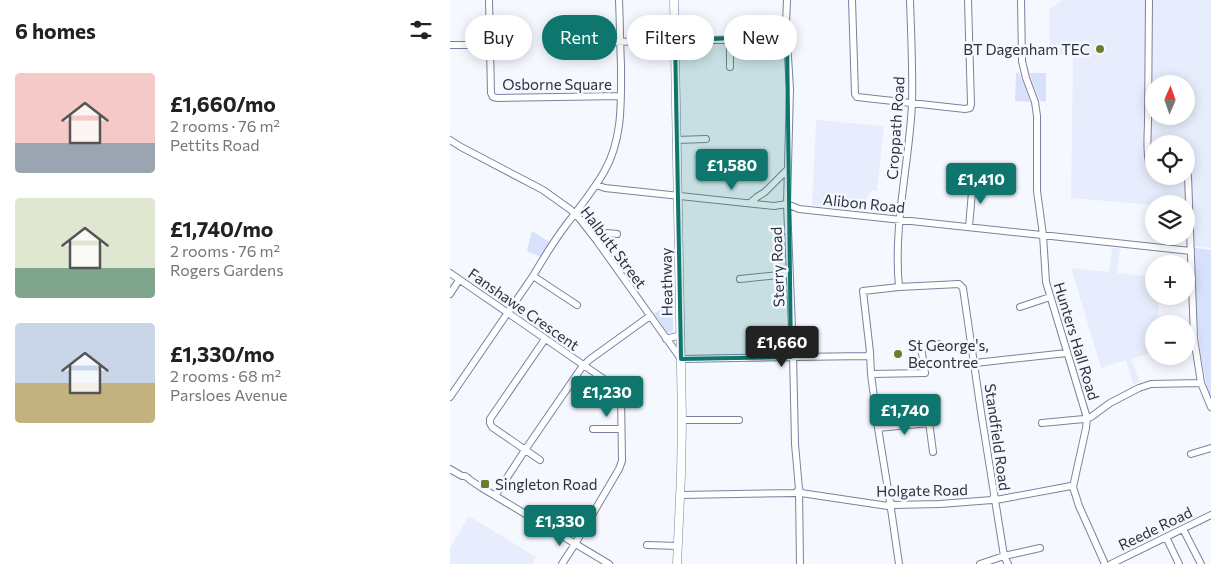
<!DOCTYPE html>
<html lang="en">
<head>
<meta charset="utf-8">
<style>
  body { margin:0; font-family:Commissioner,sans-serif; background:#f6f6f6; color:#222; height:100vh; display:flex; flex-direction:column; font-size:19px; white-space:nowrap }
  * { box-sizing:border-box; margin:0 }
  p { font-size:16px; color:#767676 }
  .icon { flex:none; width:28px; height:28px; fill:none; stroke:currentColor; stroke-width:2; stroke-linecap:round; stroke-linejoin:round }
  .map { position:relative; flex:1; overflow:hidden }
  .side { display:flex; flex-direction:column; background:#fff; width:450px }
  .side>* { flex:none }
  .hud { position:absolute; left:15px; top:15px; width:475px; height:45px; display:flex; gap:10px }
  .needle { width:32px; rotate:2deg }
  .buttons { position:absolute; left:695px; top:75px; display:grid; gap:10px }
  .buttons a { display:grid; place-items:center; width:50px; height:50px; border-radius:50%; background:#fff; box-shadow:0 2px 12px #0003; font-size:25px }
  .price { position:absolute; translate:-50% -42px; padding:0 11px; border-radius:5px; background:#0f766e; color:#fff; font-size:16px; line-height:32px; filter:drop-shadow(0 1px 2px #0008) }
  .price::after { content:''; position:absolute; left:50%; top:30px; width:15px; height:11px; margin-left:-8px; background:inherit; clip-path:polygon(0 0,100% 0,50% 100%) }
  .price.active { background:#222; color:#fff }
  ul { padding:0; list-style:none }
  li { display:flex; align-items:center; gap:15px; height:125px; padding:0 15px }
  li span { display:grid; place-items:center; flex:none; width:140px; height:100px; border-radius:5px; color:#555 }
  li>.icon { margin-inline-start:auto }
  span .icon { width:60px; height:60px; fill:#fffc; stroke-width:1 }
  li b { font-size:21px }
  h2 { display:flex; justify-content:space-between; align-items:center; height:60px; padding:0 15px; font-size:21px }
  .chip { padding:0 18px; border-radius:22px; background:#fff; box-shadow:0 2px 12px #0003; font-size:18px; line-height:45px }
  .chip.active { background:#0f766e; color:#fff }
  main { display:flex; flex:1; min-height:0 }
  .map>svg:first-child { display:block }
</style>
</head>
<body>
<main>
<section class="side">
<h2>6 homes<svg class="icon" aria-label="filters" viewBox="0 0 24 24"><path d="M4 7h16M4 17h16"/><circle cx="9" cy="7" r="2"/><circle cx="15" cy="17" r="2"/></svg></h2>
<ul>
<li><span style="background:linear-gradient(#f6c9c9 70%,#9aa5b1 0)"><svg class="icon" aria-label="home" viewBox="0 0 24 24"><path d="M3 11l9-7 9 7M6 9v11h12V9"/></svg></span><div><b>£1,660/mo</b><p>2 rooms · 76 m²</p><p>Pettits Road</p></div></li>
<li><span style="background:linear-gradient(#dfe7d0 70%,#7fa58c 0)"><svg class="icon" aria-label="home" viewBox="0 0 24 24"><path d="M3 11l9-7 9 7M6 9v11h12V9"/></svg></span><div><b>£1,740/mo</b><p>2 rooms · 76 m²</p><p>Rogers Gardens</p></div></li>
<li><span style="background:linear-gradient(#c9d6e8 60%,#c2b280 0)"><svg class="icon" aria-label="home" viewBox="0 0 24 24"><path d="M3 11l9-7 9 7M6 9v11h12V9"/></svg></span><div><b>£1,330/mo</b><p>2 rooms · 68 m²</p><p>Parsloes Avenue</p></div></li>
</ul>
</section>
<div class="map">
<svg width="761" height="564" viewBox="0 0 761 564">
  <rect width="100%" height="100%" fill="#f6f8ff"/>
  <path fill="#e7edfc" fill-rule="evenodd" d="M612,0h149v248l-19,-2 -6,-42h-32v1l-83,-7 2,-143h-17l-1,-2h-5l-1,-43zM704,84h32v32h-32zM704,144h32v32h-32z
    M366,120l68,6 -7,65 -4,-1 -6,6 -2,16 -53,-7z
    M662,248h8l-3,25 37,4v19h4l1,28h-5v28l-23,7 9,23 -7,2 -7,-24 -25,8 -30,-100 38,4z
    M19,516l67,41 -4,7h-82v-16z"/>
  <path fill="#d7e1fc" d="M566,73h3l11,29 -15,-1z
    M579,73h17v29l-6,-1z
    M82,231l19,12 -10,14 -14,-6z
    M745,248l16,2v149c-6,-17 -8,-33 -11,-50 -4,-33 -6,-67 -5,-101z
    M217,307h6v22l-2,4 -4,-1 -13,-19z"/>
  <g fill="none" stroke-linecap="round" stroke-linejoin="round">
    <g stroke="#78839e" stroke-width="8">
      <path id="minor" d="M39,0l2,93 2,4 5,1 123,-2
        M337,0l-1,24 4,65 -3,115 6,149 2,91 4,45 1,75
        M402,0l3,94 2,3 108,12 5,-1 1,-4 -3,-104
        M571,0l1,61 4,17 9,24 2,14v75l6,44 3,47 41,136 -1,10 -13,59 6,19 26,58
        M699,0c0,40 -1,80 -1,120 0,14 -2,28 1,42l5,3
        M280,40v27
        M111,43l196,-4 30,-4
        M0,45h40
        M0,140l11,7 82,43 28,20 8,8 18,23 84,118 110,-2 2,-4 2,4 73,-1 2,-4
        M226,140l30,-1
        M736,172l2,4 6,162 7,45 10,24
        M146,185l9,3 169,18 13,-2 12,5 392,42
        M300,203l7,-6 8,-5 22,-22
        M519,227l4,-47
        M147,241l10,-8 10,1
        M0,273l145,100 22,15 4,7 1,66 -3,8 -44,75 -13,20
        M83,276l44,29
        M290,279l49,-5
        M449,287c-6,-61 10,-122 13,-183 1,-35 -1,-70 -2,-104
        M0,294l9,-14
        M570,307l30,-10
        M216,339l15,-4
        M525,363l92,-10
        M421,374l54,-1 -4,-26 18,-3
        M0,397l83,-121c10,-17 21,-35 33,-51 13,-17 27,-34 38,-53 19,-33 17,-70 17,-107 -1,-22 -1,-43 -2,-65
        M476,399l7,53
        M232,420h57
        M592,423l42,-4 7,-2 19,-14 29,-15 12,-4 50,-1
        M428,428l51,-5
        M143,429h28
        M741,454l20,-6
        M90,460l-48,-33 -2,-4v-4l55,-80
        M0,469l12,7h3l3,2 2,2 12,8 127,76
        M230,495l116,-2 3,-4 2,4 87,13 2,-4 3,3 47,-1 52,-4 2,-4 2,4 75,-14 2,1
        M45,496l30,-46 57,-83 7,-7 61,-44
        M733,529l18,35
        M716,537l13,27
        M197,545l31,1
        M449,564l-9,-62 -12,-74 -7,-54 -1,-22 -7,-61 36,-4 60,-3 4,4 18,124 23,144 4,8
        M530,564l24,-8 36,-8
        M661,564l100,-49"/>
    </g>
    <g stroke="#78839e" stroke-width="9">
      <path id="major" d="M224,0l8,420 -1,55 -4,89"/>
    </g>
    <use href="#minor" stroke="#fff" stroke-width="6"/>
    <use href="#major" stroke="#fff" stroke-width="8"/>
  </g>
  <path fill="#0f766e" fill-opacity="0.2" stroke="#0f766e" stroke-width="4" stroke-linejoin="round" d="M337,35l4,322 -110,2 -6,-318z"/>
  <g fill="#6f7d2b" stroke="#f6f8ff" stroke-width="2">
    <circle cx="650" cy="49" r="5"/>
    <circle cx="448" cy="354" r="5"/>
    <rect x="30" y="479" width="10" height="10" rx="2.5"/>
  </g>
  <g text-anchor="middle" dominant-baseline="central" stroke-width="5" stroke-linejoin="round" paint-order="stroke">
    <g font-size="15" fill="#2d323d" stroke="#f6f8ff" text-anchor="start">
      <text x="640" y="49" text-anchor="end">BT Dagenham TEC</text>
      <text x="458" y="345">St George's,<tspan x="458" dy="17">Becontree</tspan></text>
      <text x="45" y="484">Singleton Road</text>
    </g>
    <g font-size="15" fill="#2d323d" stroke="#f6f8ff">
      <text x="107" y="84">Osborne Square</text>
      <text transform="translate(445 128) rotate(-86)">Croppath Road</text>
      <text transform="translate(414 203) rotate(6)">Alibon Road</text>
      <text transform="translate(164 247) rotate(53)">Halbutt Street</text>
      <text transform="translate(327 267) rotate(-92)">Sterry Road</text>
      <text transform="translate(216 282) rotate(-91)">Heathway</text>
      <text transform="translate(74 309) rotate(35)">Fanshawe Crescent</text>
      <text transform="translate(627 341) rotate(73)">Hunters Hall Road</text>
      <text transform="translate(548 437) rotate(82)">Standfield Road</text>
      <text transform="translate(472 490) rotate(-1)">Holgate Road</text>
      <text transform="translate(705 528) rotate(-26)">Reede Road</text>
    </g>
  </g>
</svg>
<div class="buttons">
<a><svg class="needle" viewBox="-14 -14 28 28"><path d="M0-13l5 13h-10z" fill="#e53935"/><path d="M0 13l5-13h-10z" fill="#767676"/></svg></a>
<a><svg class="icon" aria-label="locate" viewBox="0 0 24 24"><circle cx="12" cy="12" r="6"/><path d="M12 2v4M12 18v4M2 12h4M18 12h4"/></svg></a>
<a><svg class="icon" aria-label="layers" viewBox="0 0 24 24"><path d="M12 4l9 5-9 5-9-5zM3 14l9 5 9-5"/></svg></a>
<a>+</a>
<a>−</a>
</div>
<b class="price" style="left:282px;top:191px">£1,580</b>
<b class="price" style="left:531px;top:205px">£1,410</b>
<b class="price active" style="left:332px;top:368px">£1,660</b>
<b class="price" style="left:157px;top:418px">£1,230</b>
<b class="price" style="left:455px;top:436px">£1,740</b>
<b class="price" style="left:110px;top:547px">£1,330</b>
<div class="hud">
<a class="chip">Buy</a>
<a class="chip active">Rent</a>
<a class="chip">Filters</a>
<a class="chip">New</a>
</div>
</div>
</main>
</body>
</html>
